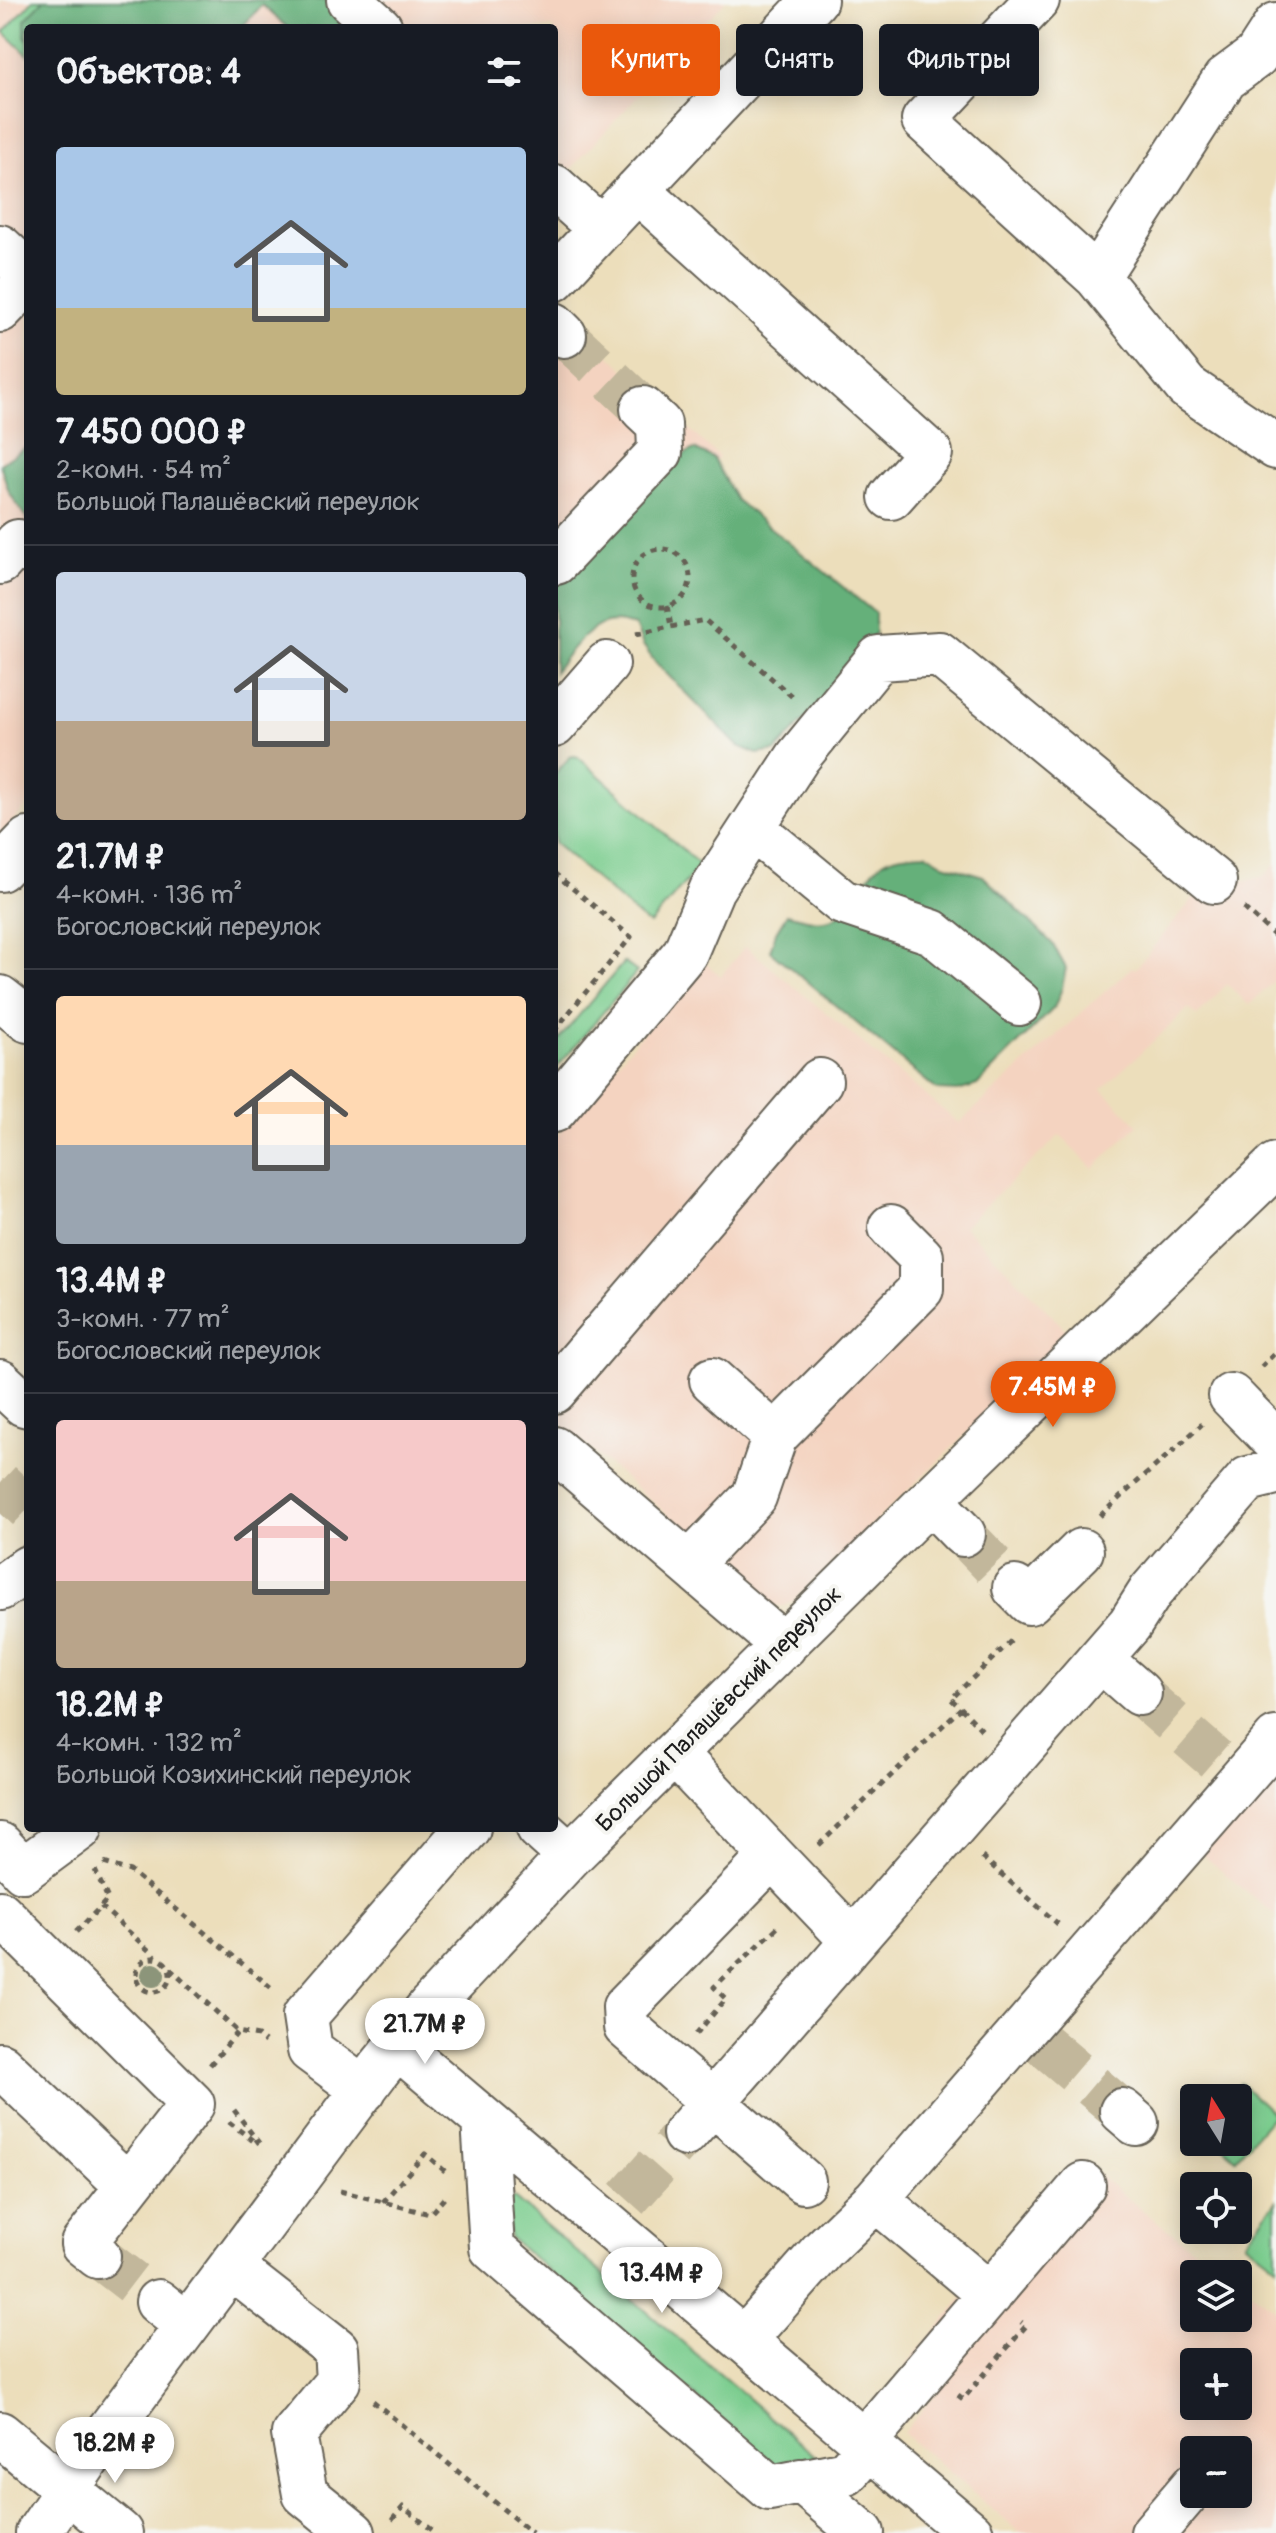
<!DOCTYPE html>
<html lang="ru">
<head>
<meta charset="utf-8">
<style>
  body { margin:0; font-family:Pangolin,sans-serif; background:#20242c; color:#f1f3f6; height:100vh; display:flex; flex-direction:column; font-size:30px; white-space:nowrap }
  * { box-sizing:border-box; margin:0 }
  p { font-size:26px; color:#9ea1a6 }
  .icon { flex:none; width:44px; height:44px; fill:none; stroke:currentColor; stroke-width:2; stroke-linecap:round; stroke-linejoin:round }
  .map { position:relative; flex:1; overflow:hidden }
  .side { position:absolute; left:24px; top:24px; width:534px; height:1808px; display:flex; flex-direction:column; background:#171b24; border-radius:8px; box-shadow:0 4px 20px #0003 }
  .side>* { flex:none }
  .hud { position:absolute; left:582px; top:24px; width:574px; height:72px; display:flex; gap:16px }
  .needle { width:52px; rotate:349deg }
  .fabs { position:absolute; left:1180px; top:2084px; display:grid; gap:16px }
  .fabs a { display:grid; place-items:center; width:72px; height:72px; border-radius:8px; background:#171b24; box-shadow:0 4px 20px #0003; font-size:40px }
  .price { position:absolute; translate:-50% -68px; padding:0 18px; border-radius:28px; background:#fff; color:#222; font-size:26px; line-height:52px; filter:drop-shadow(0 2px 4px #0008) }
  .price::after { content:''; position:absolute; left:50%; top:48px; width:24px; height:18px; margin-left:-12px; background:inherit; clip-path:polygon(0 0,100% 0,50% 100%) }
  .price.selected { background:#ea580c; color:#fff }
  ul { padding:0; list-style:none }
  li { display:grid; align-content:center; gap:16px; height:424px; padding:0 32px }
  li+li { border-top:2px solid #363941 }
  li span { display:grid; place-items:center; height:248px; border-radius:8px; color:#555 }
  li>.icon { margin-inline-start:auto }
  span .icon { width:144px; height:144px; fill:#fffc; stroke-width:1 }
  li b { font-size:34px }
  h2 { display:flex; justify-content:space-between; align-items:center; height:96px; padding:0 32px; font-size:34px }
  .pill { padding:0 28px; border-radius:8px; background:#171b24; box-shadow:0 4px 20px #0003; font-size:28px; line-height:72px }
  .pill.selected { background:#ea580c; color:#fff }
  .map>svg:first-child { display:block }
</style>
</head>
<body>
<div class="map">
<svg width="1276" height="2533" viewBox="0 0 1276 2533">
  <rect width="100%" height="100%" fill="#f6f6f2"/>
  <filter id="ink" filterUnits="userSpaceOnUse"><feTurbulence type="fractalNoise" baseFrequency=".0125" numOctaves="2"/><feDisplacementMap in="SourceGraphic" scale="16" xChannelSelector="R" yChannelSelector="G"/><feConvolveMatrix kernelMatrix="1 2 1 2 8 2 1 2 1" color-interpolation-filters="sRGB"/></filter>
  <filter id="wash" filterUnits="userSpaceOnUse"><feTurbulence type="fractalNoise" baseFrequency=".006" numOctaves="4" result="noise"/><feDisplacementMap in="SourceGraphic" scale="32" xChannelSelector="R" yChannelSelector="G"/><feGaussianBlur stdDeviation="1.8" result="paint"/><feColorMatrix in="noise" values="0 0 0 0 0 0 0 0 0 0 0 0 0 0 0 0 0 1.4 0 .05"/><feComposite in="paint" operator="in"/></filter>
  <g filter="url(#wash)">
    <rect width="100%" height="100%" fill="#ecdebb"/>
    <path fill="#f4d3c0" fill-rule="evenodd" d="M4,0h722l-157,171 -15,-14v-129h-526v777l-28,30v-831z
      M562,311l157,146 -145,155 -20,3v-296z
      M1276,863v116l-27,26 -22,-21 -30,32 -8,-8 -87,81 36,36 -45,44 -33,-34 -96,91 106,108 -277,267 -10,5 -9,-1 -220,-187v-279l149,-178 18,15 24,-30 214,177 173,-156 3,2 62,-75 68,-18z
      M1276,1763v153l-76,-63z
      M1080,2160l66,53 81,61h-33v44h44v-36l38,28v223h-256l-117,-100 35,-42 -31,-27zM1194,2362h44v44h-44zM1194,2450h44v44h-44z"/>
    <path fill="#7ccd8f" stroke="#4c7456" stroke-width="2" d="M33,0h110l-115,28v27l-24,-23z
      M574,756l4,1 122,108 -50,59 -5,-2 -91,-79v-68l16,-18z
      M624,962l13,10 -83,99v-26z
      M1240,2083l34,31 -38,44 -18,-16h20v-44h-11z
      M513,2197l307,263 -34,14 -277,-237 -3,-31z
      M1276,2201v65l-31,-24z"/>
    <path fill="#65b07a" stroke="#40664b" stroke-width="2" d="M44,0h294l31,28h-81l-26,-23 -21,23h-213v13l-3,-5v-16z
      M28,446v75l-19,-29 -9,-28z
      M694,449l19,9 23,42 139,113v20l-9,20 -90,98 -19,3 -19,-8 -83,-84 -12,-17 -8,-19c-6,-1 -14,-4 -20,-4 -28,1 -46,31 -61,50v-92l121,-121z
      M926,853l18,11 39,12 69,67 14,25 -4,20 -8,20 -77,77 -19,6 -21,-1 -167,-139 6,-19 11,-18c44,13 51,8 76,-29 5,-8 12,-18 20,-23 12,-8 29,-8 43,-9z"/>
  </g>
  <g filter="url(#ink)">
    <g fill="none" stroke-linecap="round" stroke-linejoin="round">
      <path stroke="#c2b79b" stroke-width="44" stroke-dasharray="44 22" stroke-linecap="butt" d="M564,335l79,74
        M0,1483l28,26
        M963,1534l52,54
        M1139,1693l76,66
        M1042,2043l80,68
        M627,2199l58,-65
        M98,2256l60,46"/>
      <g stroke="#656054" stroke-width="48">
        <path id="minor" d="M349,0l31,28
          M1037,0l-113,120 173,157 90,110 89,60
          M554,187l47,42
          M637,190l293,263 -39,44
          M0,247l28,26
          M1097,277l128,-198 31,-23 20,-31
          M554,279l261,-279
          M0,310l28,-29
          M554,325l10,10
          M0,562l18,-20 10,9
          M556,562l104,-110 -1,-28 -16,-15
          M554,725l53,-61
          M752,828l90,74 90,30 87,71
          M0,869l28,-29
          M0,998l28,22
          M554,1110l131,-157 27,-64 86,-132 81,-99 60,-4 275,227
          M0,1382l24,22 4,1
          M554,1391l266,-310
          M1231,1396l45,46
          M775,1436l146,-147v-32l-30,-30
          M554,1449l230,197
          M930,1500l33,34
          M690,1564l64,-67 21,-61 -63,-56
          M0,1588l28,-20
          M1015,1588l14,14 52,-51
          M1100,1659l39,34
          M675,1754l178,187
          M539,1828l31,28
          M0,1845l23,25 57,-42
          M772,1856l-147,151 1,20 177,154
          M0,1913l192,191 -109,140 15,12
          M397,2046l574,487
          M0,2065l128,121
          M364,2090l-54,-40 -5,-34 163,-188
          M1122,2111l14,12
          M484,2120l8,128 278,240 76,-15 23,-26
          M685,2134l445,-510 21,-33 97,-112 28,-7
          M876,2199l114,96
          M231,2267l105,82 2,32 -44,53 11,60 48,39
          M158,2302l29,23
          M744,2340l79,-90 53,-51 400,-460
          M0,2434l120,99
          M864,2442l219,-257
          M801,2481l61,52
          M38,2533l53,-79 287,-384 53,-65 139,-149 360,-356 346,-335
          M1153,2533l41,-48"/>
      </g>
      <path stroke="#656054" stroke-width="5" stroke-dasharray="6 6" stroke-linecap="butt" d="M632 578a29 29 0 1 1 58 0a29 29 0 1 1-58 0Z
        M667,606l4,20
        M636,634l69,-14 90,79
        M554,873l77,64 -77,94
        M1244,908l32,29
        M1261,1367l15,-15
        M1100,1516c33,-32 69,-60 102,-92
        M961,1708l21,22
        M819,1845l142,-137 -10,-9 63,-61
        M982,1857l76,67
        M104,1863l26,8 144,119
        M101,1906l55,51
        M76,1932l32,-33 -13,-29
        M136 1975a17 17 0 1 1 34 0a17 17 0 1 1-34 0Z
        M170,1969l68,63 20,4 7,6
        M696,2034l30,-35 -12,-12 67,-63
        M210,2065l28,-33
        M234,2110l28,37
        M229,2122l27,21
        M340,2191l90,23 17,-19
        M383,2202l42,-48 21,18
        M958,2395l5,4 63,-73 -5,-4
        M373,2401l159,132
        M392,2520l11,-13 33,26"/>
      <use href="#minor" stroke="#fff" stroke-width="44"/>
    </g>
    <circle fill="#8c957a" cx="153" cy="1975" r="12"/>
  </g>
  <g text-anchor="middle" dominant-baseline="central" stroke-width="8" stroke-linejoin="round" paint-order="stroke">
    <g font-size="24" fill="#1c1c1c" stroke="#f6f6f2">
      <text transform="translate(719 1709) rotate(-45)">Большой Палашёвский переулок</text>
    </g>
  </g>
</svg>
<div class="fabs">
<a><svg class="needle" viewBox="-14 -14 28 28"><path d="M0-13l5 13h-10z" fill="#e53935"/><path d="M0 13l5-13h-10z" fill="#9ea1a6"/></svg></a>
<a><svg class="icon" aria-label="locate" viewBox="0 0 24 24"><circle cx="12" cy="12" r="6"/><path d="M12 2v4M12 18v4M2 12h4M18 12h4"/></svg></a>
<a><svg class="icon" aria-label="layers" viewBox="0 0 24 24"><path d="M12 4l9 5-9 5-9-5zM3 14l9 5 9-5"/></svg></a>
<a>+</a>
<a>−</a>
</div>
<b class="price selected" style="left:1053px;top:1429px">7.45M ₽</b>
<b class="price" style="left:425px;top:2066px">21.7M ₽</b>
<b class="price" style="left:662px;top:2315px">13.4M ₽</b>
<b class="price" style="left:115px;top:2485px">18.2M ₽</b>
<div class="hud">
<a class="pill selected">Купить</a>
<a class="pill">Снять</a>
<a class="pill">Фильтры</a>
</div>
<section class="side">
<h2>Объектов: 4<svg class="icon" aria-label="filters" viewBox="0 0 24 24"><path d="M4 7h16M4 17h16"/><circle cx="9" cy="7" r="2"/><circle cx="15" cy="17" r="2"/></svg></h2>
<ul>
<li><span style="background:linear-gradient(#a9c7e8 65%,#c2b280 0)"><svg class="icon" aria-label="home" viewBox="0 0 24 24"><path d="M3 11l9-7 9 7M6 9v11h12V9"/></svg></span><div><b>7 450 000 ₽</b><p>2-комн. · 54 m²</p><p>Большой Палашёвский переулок</p></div></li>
<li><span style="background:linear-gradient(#c9d6e8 60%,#b9a48a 0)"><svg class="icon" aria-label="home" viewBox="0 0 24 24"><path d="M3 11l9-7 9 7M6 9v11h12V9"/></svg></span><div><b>21.7M ₽</b><p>4-комн. · 136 m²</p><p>Богословский переулок</p></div></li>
<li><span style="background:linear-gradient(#ffd9b3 60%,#9aa5b1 0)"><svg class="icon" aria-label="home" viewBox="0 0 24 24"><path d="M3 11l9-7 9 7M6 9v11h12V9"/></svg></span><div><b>13.4M ₽</b><p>3-комн. · 77 m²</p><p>Богословский переулок</p></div></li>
<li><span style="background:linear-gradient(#f6c9c9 65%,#b9a48a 0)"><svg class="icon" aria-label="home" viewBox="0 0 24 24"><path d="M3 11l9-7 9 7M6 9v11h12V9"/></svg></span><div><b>18.2M ₽</b><p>4-комн. · 132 m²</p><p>Большой Козихинский переулок</p></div></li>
</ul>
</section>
</div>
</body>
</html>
